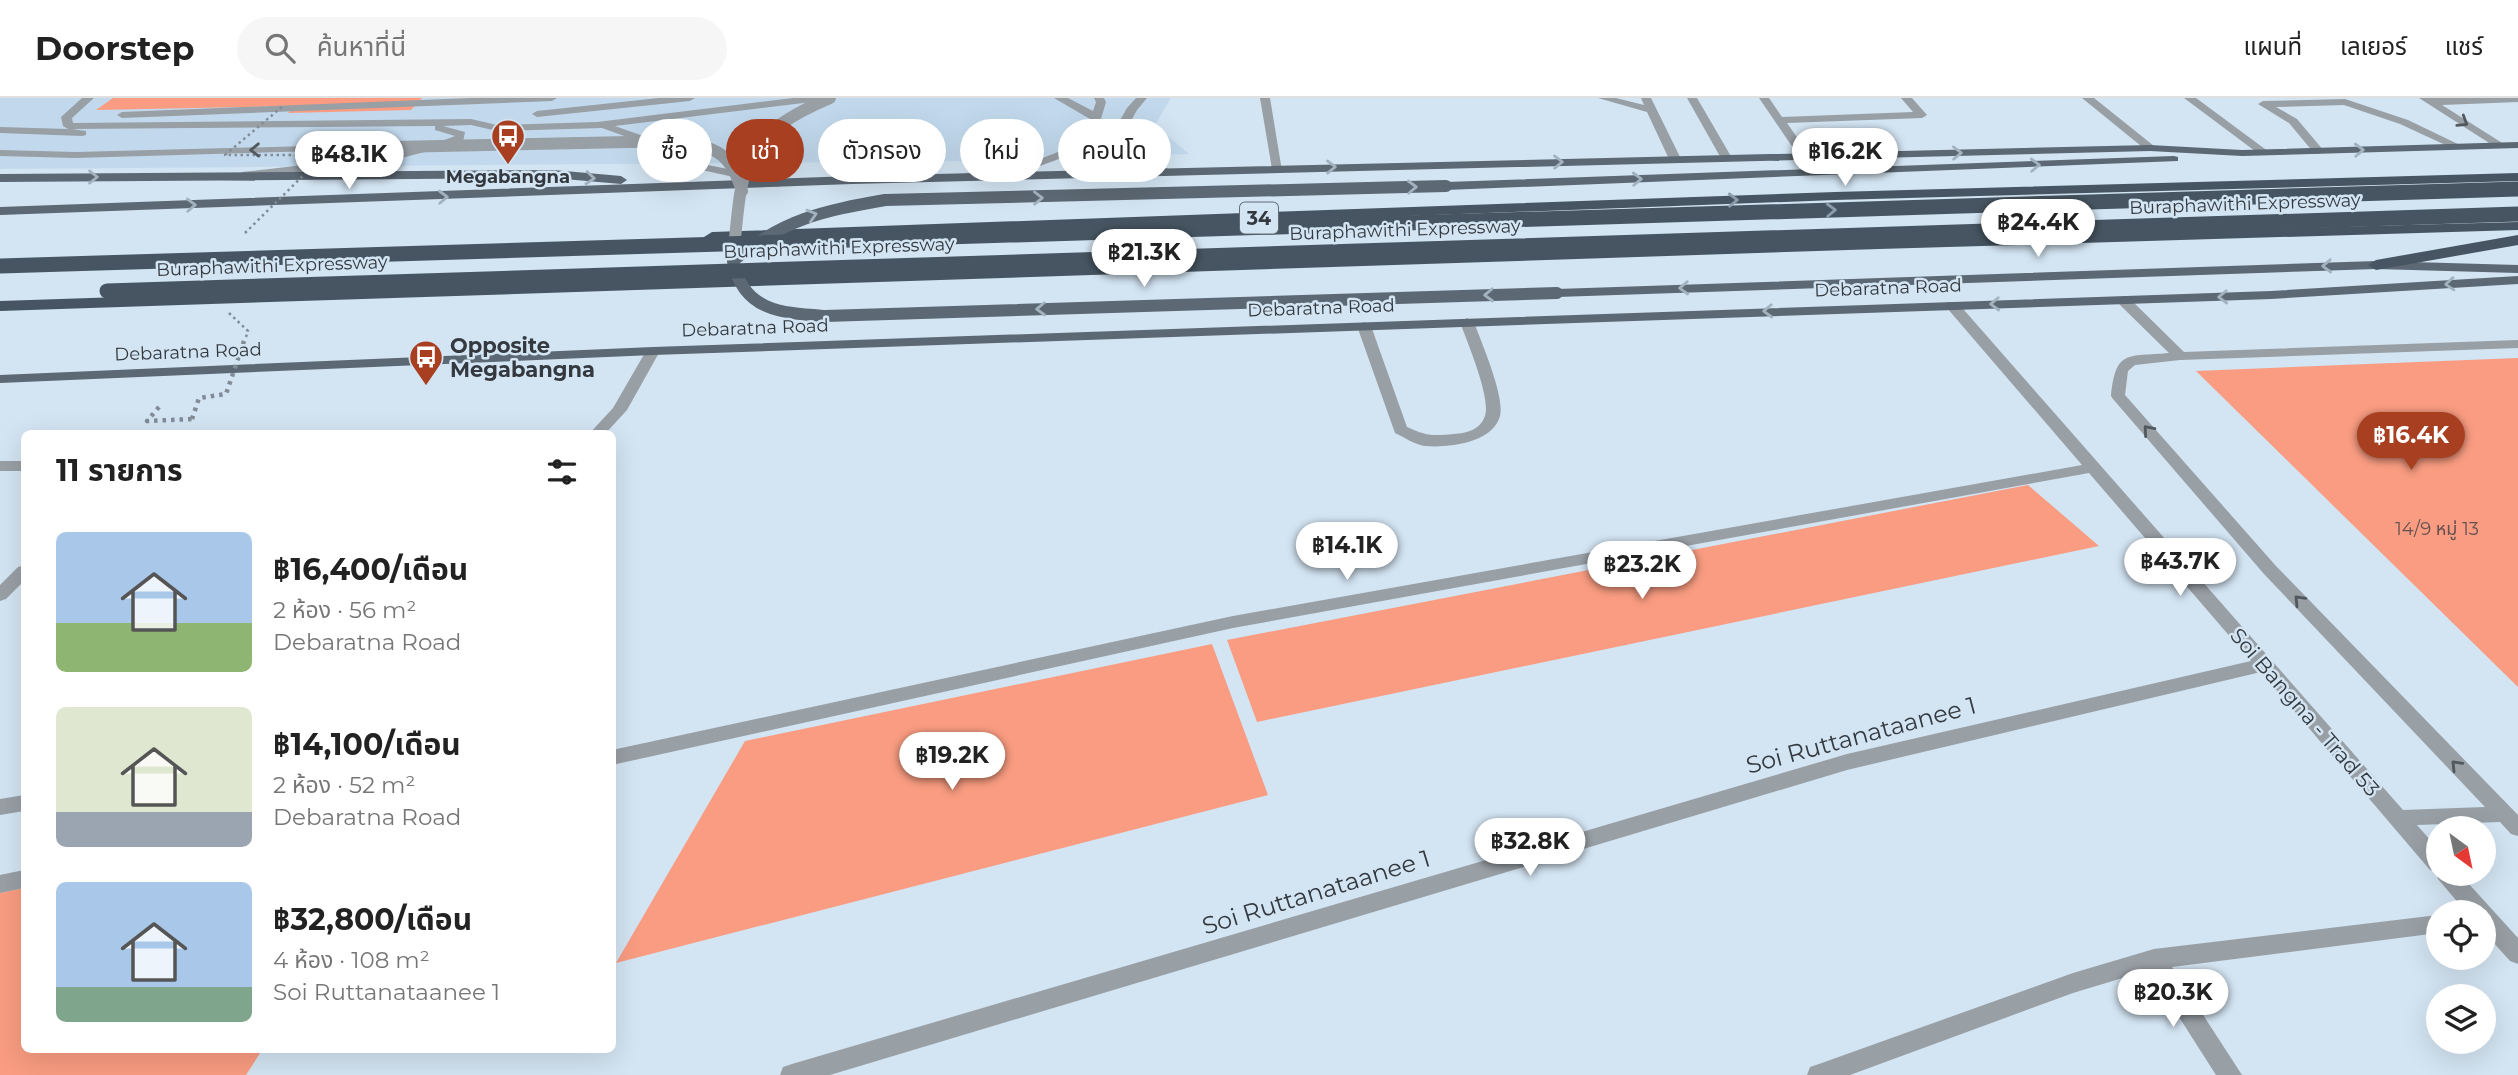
<!DOCTYPE html>
<html lang="th">
<head>
<meta charset="utf-8">
<style>
  body { margin:0; font-family:Montserrat,"Noto Sans Thai",sans-serif; background:#f6f6f6; color:#222; height:100vh; display:flex; flex-direction:column; font-size:26px; white-space:nowrap }
  * { box-sizing:border-box; margin:0 }
  p { font-size:23px; color:#767676 }
  .icon { flex:none; width:38px; height:38px; fill:none; stroke:currentColor; stroke-width:2; stroke-linecap:round; stroke-linejoin:round }
  .map { position:relative; flex:1; overflow:hidden }
  .details { position:absolute; left:21px; top:332px; width:595px; height:623px; display:flex; flex-direction:column; background:#fff; border-radius:10px; box-shadow:0 7px 28px #0002 }
  .details>* { flex:none }
  .top-card { position:absolute; left:637px; top:21px; width:665px; height:63px; display:flex; gap:14px }
  .needle { width:46px; rotate:147deg }
  .buttons { position:absolute; left:2426px; top:718px; display:grid; gap:14px }
  .buttons a { display:grid; place-items:center; width:70px; height:70px; border-radius:50%; background:#fff; box-shadow:0 7px 28px #0002; font-size:35px }
  .price { position:absolute; translate:-50% -60px; padding:0 16px; border-radius:24px; background:#fff; color:#222; font-size:23px; line-height:46px; filter:drop-shadow(0 2px 4px #0008) }
  .price::after { content:''; position:absolute; left:50%; top:42px; width:21px; height:16px; margin-left:-10px; background:inherit; clip-path:polygon(0 0,100% 0,50% 100%) }
  .price.on { background:#a73f20; color:#fff }
  ul { padding:0; list-style:none }
  li { display:flex; align-items:center; gap:21px; height:175px; padding:0 35px }
  li span { display:grid; place-items:center; flex:none; width:196px; height:140px; border-radius:10px; color:#555 }
  li>.icon { margin-inline-start:auto }
  span .icon { width:84px; height:84px; fill:#fffc; stroke-width:1 }
  li b { font-size:30px }
  h2 { display:flex; justify-content:space-between; align-items:center; height:84px; padding:0 35px; font-size:30px }
  .chip { padding:0 24px; border-radius:32px; background:#fff; box-shadow:0 7px 28px #0002; font-size:24px; line-height:63px }
  .chip.on { background:#a73f20; color:#fff }
  header { display:flex; align-items:center; gap:42px; box-sizing:border-box; height:98px; padding:0 35px; background:#fff; border-bottom:2px solid #e0e0e0 }
  header strong { font-size:33px }
  nav { display:flex; gap:38px; margin-inline-start:auto; font-size:24px }
  .search { width:490px; height:63px; background:#f6f6f6; display:flex; align-items:center; gap:18px; box-sizing:border-box; padding:0 24px; border-radius:38px; color:#767676; font-size:26px }
  .map>svg:first-child { display:block }
</style>
</head>
<body>
<header>
<strong>Doorstep</strong>
<div class="search"><svg class="icon" aria-label="search" viewBox="0 0 24 24"><circle cx="10" cy="10" r="6"/><path d="M15 15l6 6"/></svg>ค้นหาที่นี่</div>
<nav><a>แผนที่</a><a>เลเยอร์</a><a>แชร์</a></nav>
</header>
<div class="map">
<svg width="2518" height="977" viewBox="0 0 2518 977">
  <rect width="100%" height="100%" fill="#d3e4f2"/>
  <path fill="#c2d9ed" d="M0,0h1171l-16,27 34,29 -213,7 -976,8z"/>
  <path fill="#f99c81" d="M113,0h309l-11,12 -123,3 8,-7 -200,4z
    M2518,260v329l-322,-316z
    M2028,387l71,61 -842,176 -30,-82z
    M1212,546l56,151 -652,168 129,-222z
    M24,790v162h238l-16,25h-246v-182z"/>
  <g fill="none" stroke-linecap="round" stroke-linejoin="round">
    <path stroke="#818c96" stroke-width="4.5" stroke-dasharray="3.5 5" stroke-linecap="butt" d="M159,309l-12,14 45,-2"/>
    <path fill="#989fa5" fill-rule="evenodd" d="M82,0h12l-22,20 1,5 398,-4 26,6 100,-3 196,-24h32l-5,3 -205,25 31,11 37,23 99,20 2,3 -6,4 -103,-23 -37,-23 -36,-13 -105,3 -26,-6 -28,1 22,6 -2,10 -81,21 -136,15 -6,-4 2,-2 140,-16 49,-11 24,-9 -20,-6v-4l-363,3 14,2v4l-4,1 -82,-3v-6l68,2 -5,-3 -2,-9z
      M471,0h86l-5,3 -430,17 -5,-3 5,-3z
      M659,0h36l-5,3 -153,16 -5,-3 5,-3z
      M1054,0h14l25,13 3,-9 -2,-4h10l2,4c-4,14 -8,29 -18,40 -20,20 -98,41 -125,36v-4c42,-10 107,-8 127,-55z
      M1136,0h11l-10,12 -17,31 13,15 36,13v4c-23,3 -47,-15 -61,-32l19,-33z
      M1260,0h10l12,73 -10,-2z
      M1598,0h18l28,7 -3,-7h10l30,61 -2,2 -10,-2 -22,-47z
      M1687,0h10l35,60 -2,2h-8z
      M1759,0h10l13,19 131,-5 -12,-14h11l15,17 -5,3 -135,5 23,33 -6,3 -4,-1z
      M2082,0h12l60,48v4h-8z
      M2184,0h12l73,54 -10,2z
      M2419,0h99v4l-76,3 65,41 -10,2z
      M2345,1l63,21 56,27 -10,2 -54,-25 -56,-19 -68,2 21,12 27,32 -6,3 -4,-1 -25,-30 -31,-19 5,-3z
      M348,47l4,1v4l-276,8 -76,-2v-6l76,2z
      M2123,198l5,1 56,55 334,-12v8l-338,12 -45,5 -7,6 -3,24 151,171 242,249v21l-7,-2 -11,-12 -83,3 21,24v24h21l59,65v26l-8,-3 -27,-30v-19h-17l-28,-33 -2,-7 -6,-2 -169,-198 -414,98 -1017,305h-50l3,-8 9,-3 1055,-310 404,-93 -162,-188 -856,155 -621,137v-15l621,-134 849,-151 -135,-157v-6h10l446,508 82,-3 -221,-233 -151,-175 -2,-3c5,-47 16,-39 58,-43l-51,-50 -2,-3z
      M1467,220l7,4c7,20 31,74 26,94 -7,27 -52,32 -75,30 -10,-1 -21,-9 -30,-13l-38,-107 7,-4 7,4 36,101c19,9 26,9 47,7 13,-1 26,-4 31,-18 6,-19 -18,-74 -25,-94z
      M653,249l7,4 -33,59 -22,24h-16l24,-26 33,-57z
      M0,363h24v10h-24z
      M24,467v16l-18,18 -6,2v-16l18,-18z
      M24,697v16l-24,4v-16z
      M24,772v18l-24,5v-18z
      M2438,817v18l-266,34 70,108h-26l-67,-105 -76,23 -223,82h-43l3,-8 9,-3 254,-91 81,-24z"/>
    <path fill="#5c6873" fill-rule="evenodd" d="M2518,44v6l-276,8 -92,-5 -1298,33 -852,31v-8l852,-31 1298,-31 92,5z
      M2174,58l4,1v4l-732,29 -6,-4 6,-4z
      M553,72l68,6 6,4 -6,4 -68,-6 -553,4v-8z
      M2376,163l142,4v8l-142,-4 -819,28 -7,-4 7,-4z
      M2518,178v8l-247,15 -1618,56 -653,28v-8l653,-28 1618,-56z"/>
    <path fill="#465561" fill-rule="evenodd" d="M2518,75v8l-683,19 -1123,42 -8,-5 8,-5 1123,-40z
      M2518,124v8l-639,19 -1879,62v-10l1879,-62z
      M2518,137v10l-142,25 -8,-5 8,-5z"/>
    <path stroke="#818c96" stroke-width="2.5" stroke-dasharray="2.5 3.5" stroke-linecap="butt" d="M245,135l79,-78h-99l58,-49
      M229,215l19,18 -3,9"/>
    <path stroke="#818c96" stroke-width="4.5" stroke-dasharray="3.5 5" stroke-linecap="butt" d="M192,321l7,-21 27,-4 19,-56"/>
    <path stroke="#989fa5" stroke-width="12" d="M348,50l330,-7c39,7 52,11 64,50
      M733,162c9,-92 5,-123 97,-162"/>
    <path stroke="#5c6873" stroke-width="12" d="M1446,88l-561,14c-62,11 -102,19 -152,61 10,50 48,52 92,55l732,-23"/>
    <path stroke="#465561" stroke-width="15" d="M0,168l2518,-77
      M107,193l2411,-77"/>
  </g>
  <defs><path id="oneway-chevron" d="M-2-3.5L2.5 0L-2 3.5" fill="none" stroke-width="1.6" stroke-linecap="round" stroke-linejoin="round" transform="scale(1.75)"/></defs>
  <g stroke="#51585e">
    <use href="#oneway-chevron" transform="translate(2463 24) rotate(32)"/>
    <use href="#oneway-chevron" transform="translate(255 52) rotate(179)"/>
    <use href="#oneway-chevron" transform="translate(2148 332) rotate(-131)"/>
    <use href="#oneway-chevron" transform="translate(2299 502) rotate(-134)"/>
    <use href="#oneway-chevron" transform="translate(2456 667) rotate(-134)"/>
  </g>
  <g stroke="#a3b2bf">
    <use href="#oneway-chevron" transform="translate(2359 52) rotate(-2)"/>
    <use href="#oneway-chevron" transform="translate(1957 55) rotate(-1)"/>
    <use href="#oneway-chevron" transform="translate(1558 64) rotate(-1)"/>
    <use href="#oneway-chevron" transform="translate(2035 67) rotate(-2)"/>
    <use href="#oneway-chevron" transform="translate(1331 69) rotate(-1)"/>
    <use href="#oneway-chevron" transform="translate(93 79)"/>
    <use href="#oneway-chevron" transform="translate(590 80) rotate(5)"/>
    <use href="#oneway-chevron" transform="translate(1637 81) rotate(-2)"/>
    <use href="#oneway-chevron" transform="translate(1412 89) rotate(-2)"/>
    <use href="#oneway-chevron" transform="translate(443 99) rotate(-2)"/>
    <use href="#oneway-chevron" transform="translate(1038 100) rotate(-1)"/>
    <use href="#oneway-chevron" transform="translate(191 107) rotate(-2)"/>
    <use href="#oneway-chevron" transform="translate(812 117) rotate(-17)"/>
    <use href="#oneway-chevron" transform="translate(2327 168) rotate(178)"/>
    <use href="#oneway-chevron" transform="translate(2450 186) rotate(176)"/>
    <use href="#oneway-chevron" transform="translate(1684 190) rotate(178)"/>
    <use href="#oneway-chevron" transform="translate(1489 197) rotate(178)"/>
    <use href="#oneway-chevron" transform="translate(2223 199) rotate(178)"/>
    <use href="#oneway-chevron" transform="translate(1995 206) rotate(178)"/>
    <use href="#oneway-chevron" transform="translate(1041 211) rotate(178)"/>
    <use href="#oneway-chevron" transform="translate(1768 213) rotate(178)"/>
  </g>
  <g stroke="#8c9caa">
    <use href="#oneway-chevron" transform="translate(1733 102) rotate(-2)"/>
    <use href="#oneway-chevron" transform="translate(1831 112) rotate(-2)"/>
  </g>
  <defs>
    <g id="bus-pin" transform="scale(1.75)"><path d="M0 17L-7.5 6A9.5 9.5 0 1 1 7.5 6Z" fill="#a73f20" stroke="#d3e4f2"/><path d="M-5-6H5V4H4V6H2V4H-2V6H-4V4H-5ZM-3.5-4V0h7V-4ZM-3.5 1.2v1.5H-2V1.2ZM2 1.2v1.5H3.5V1.2Z" fill="#fff"/></g>
  </defs>
  <g fill-rule="evenodd">
    <use href="#bus-pin" x="508" y="38"/>
    <use href="#bus-pin" x="426" y="259"/>
  </g>
  <g text-anchor="middle" dominant-baseline="central" stroke-width="5" stroke-linejoin="round" paint-order="stroke">
    <g font-size="18" font-weight="bold" fill="#33393f" stroke="#d3e4f2">
      <text x="508" y="79">Megabangna</text>
    </g>
    <g font-size="18" fill="#33393f" stroke="#d3e4f2">
      <text transform="translate(2245 106) rotate(-2)">Buraphawithi Expressway</text>
      <text transform="translate(1405 132) rotate(-2)">Buraphawithi Expressway</text>
      <text transform="translate(839 150) rotate(-2)">Buraphawithi Expressway</text>
      <text transform="translate(272 168) rotate(-2)">Buraphawithi Expressway</text>
      <text transform="translate(1888 190) rotate(-2)">Debaratna Road</text>
      <text transform="translate(1321 210) rotate(-2)">Debaratna Road</text>
      <text transform="translate(755 230) rotate(-2)">Debaratna Road</text>
      <text transform="translate(188 254) rotate(-2)">Debaratna Road</text>
    </g>
    <g font-size="18" fill="#645250">
      <text x="2437" y="431">14/9 หมู่ 13</text>
    </g>
    <rect fill="#d3e4f2" stroke="#636c75" stroke-width="2" x="1240" y="104.5" width="38" height="31" rx="5"/>
    <g font-size="19" font-weight="bold" fill="#33393f">
      <text x="1259" y="120">34</text>
    </g>
    <g font-size="21" font-weight="bold" fill="#33393f" stroke="#d3e4f2" text-anchor="start">
      <text x="450" y="247">Opposite<tspan x="450" dy="24">Megabangna</tspan></text>
    </g>
    <g font-size="21" fill="#33393f" stroke="#d3e4f2">
      <text transform="translate(2305 614) rotate(49)">Soi Bangna - Trad 53</text>
    </g>
    <g font-size="24" fill="#33393f" stroke="#d3e4f2">
      <text transform="translate(1861 637) rotate(-15)">Soi Ruttanataanee 1</text>
      <text transform="translate(1316 794) rotate(-17)">Soi Ruttanataanee 1</text>
    </g>
  </g>
</svg>
<div class="buttons">
<a><svg class="needle" viewBox="-14 -14 28 28"><path d="M0-13l5 13h-10z" fill="#e53935"/><path d="M0 13l5-13h-10z" fill="#767676"/></svg></a>
<a><svg class="icon" aria-label="locate" viewBox="0 0 24 24"><circle cx="12" cy="12" r="6"/><path d="M12 2v4M12 18v4M2 12h4M18 12h4"/></svg></a>
<a><svg class="icon" aria-label="layers" viewBox="0 0 24 24"><path d="M12 4l9 5-9 5-9-5zM3 14l9 5 9-5"/></svg></a>
</div>
<b class="price" style="left:1845px;top:90px">฿16.2K</b>
<b class="price" style="left:349px;top:93px">฿48.1K</b>
<b class="price" style="left:2038px;top:161px">฿24.4K</b>
<b class="price" style="left:1144px;top:191px">฿21.3K</b>
<b class="price on" style="left:2411px;top:374px">฿16.4K</b>
<b class="price" style="left:1347px;top:484px">฿14.1K</b>
<b class="price" style="left:2180px;top:500px">฿43.7K</b>
<b class="price" style="left:1642px;top:503px">฿23.2K</b>
<b class="price" style="left:952px;top:694px">฿19.2K</b>
<b class="price" style="left:1530px;top:780px">฿32.8K</b>
<b class="price" style="left:2173px;top:931px">฿20.3K</b>
<div class="top-card">
<a class="chip">ซื้อ</a>
<a class="chip on">เช่า</a>
<a class="chip">ตัวกรอง</a>
<a class="chip">ใหม่</a>
<a class="chip">คอนโด</a>
</div>
<section class="details">
<h2>11 รายการ<svg class="icon" aria-label="filters" viewBox="0 0 24 24"><path d="M4 7h16M4 17h16"/><circle cx="9" cy="7" r="2"/><circle cx="15" cy="17" r="2"/></svg></h2>
<ul>
<li><span style="background:linear-gradient(#a9c7e8 65%,#8fb573 0)"><svg class="icon" aria-label="home" viewBox="0 0 24 24"><path d="M3 11l9-7 9 7M6 9v11h12V9"/></svg></span><div><b>฿16,400/เดือน</b><p>2 ห้อง · 56 m²</p><p>Debaratna Road</p></div></li>
<li><span style="background:linear-gradient(#dfe7d0 75%,#9aa5b1 0)"><svg class="icon" aria-label="home" viewBox="0 0 24 24"><path d="M3 11l9-7 9 7M6 9v11h12V9"/></svg></span><div><b>฿14,100/เดือน</b><p>2 ห้อง · 52 m²</p><p>Debaratna Road</p></div></li>
<li><span style="background:linear-gradient(#a9c7e8 75%,#7fa58c 0)"><svg class="icon" aria-label="home" viewBox="0 0 24 24"><path d="M3 11l9-7 9 7M6 9v11h12V9"/></svg></span><div><b>฿32,800/เดือน</b><p>4 ห้อง · 108 m²</p><p>Soi Ruttanataanee 1</p></div></li>
</ul>
</section>
</div>
</body>
</html>
